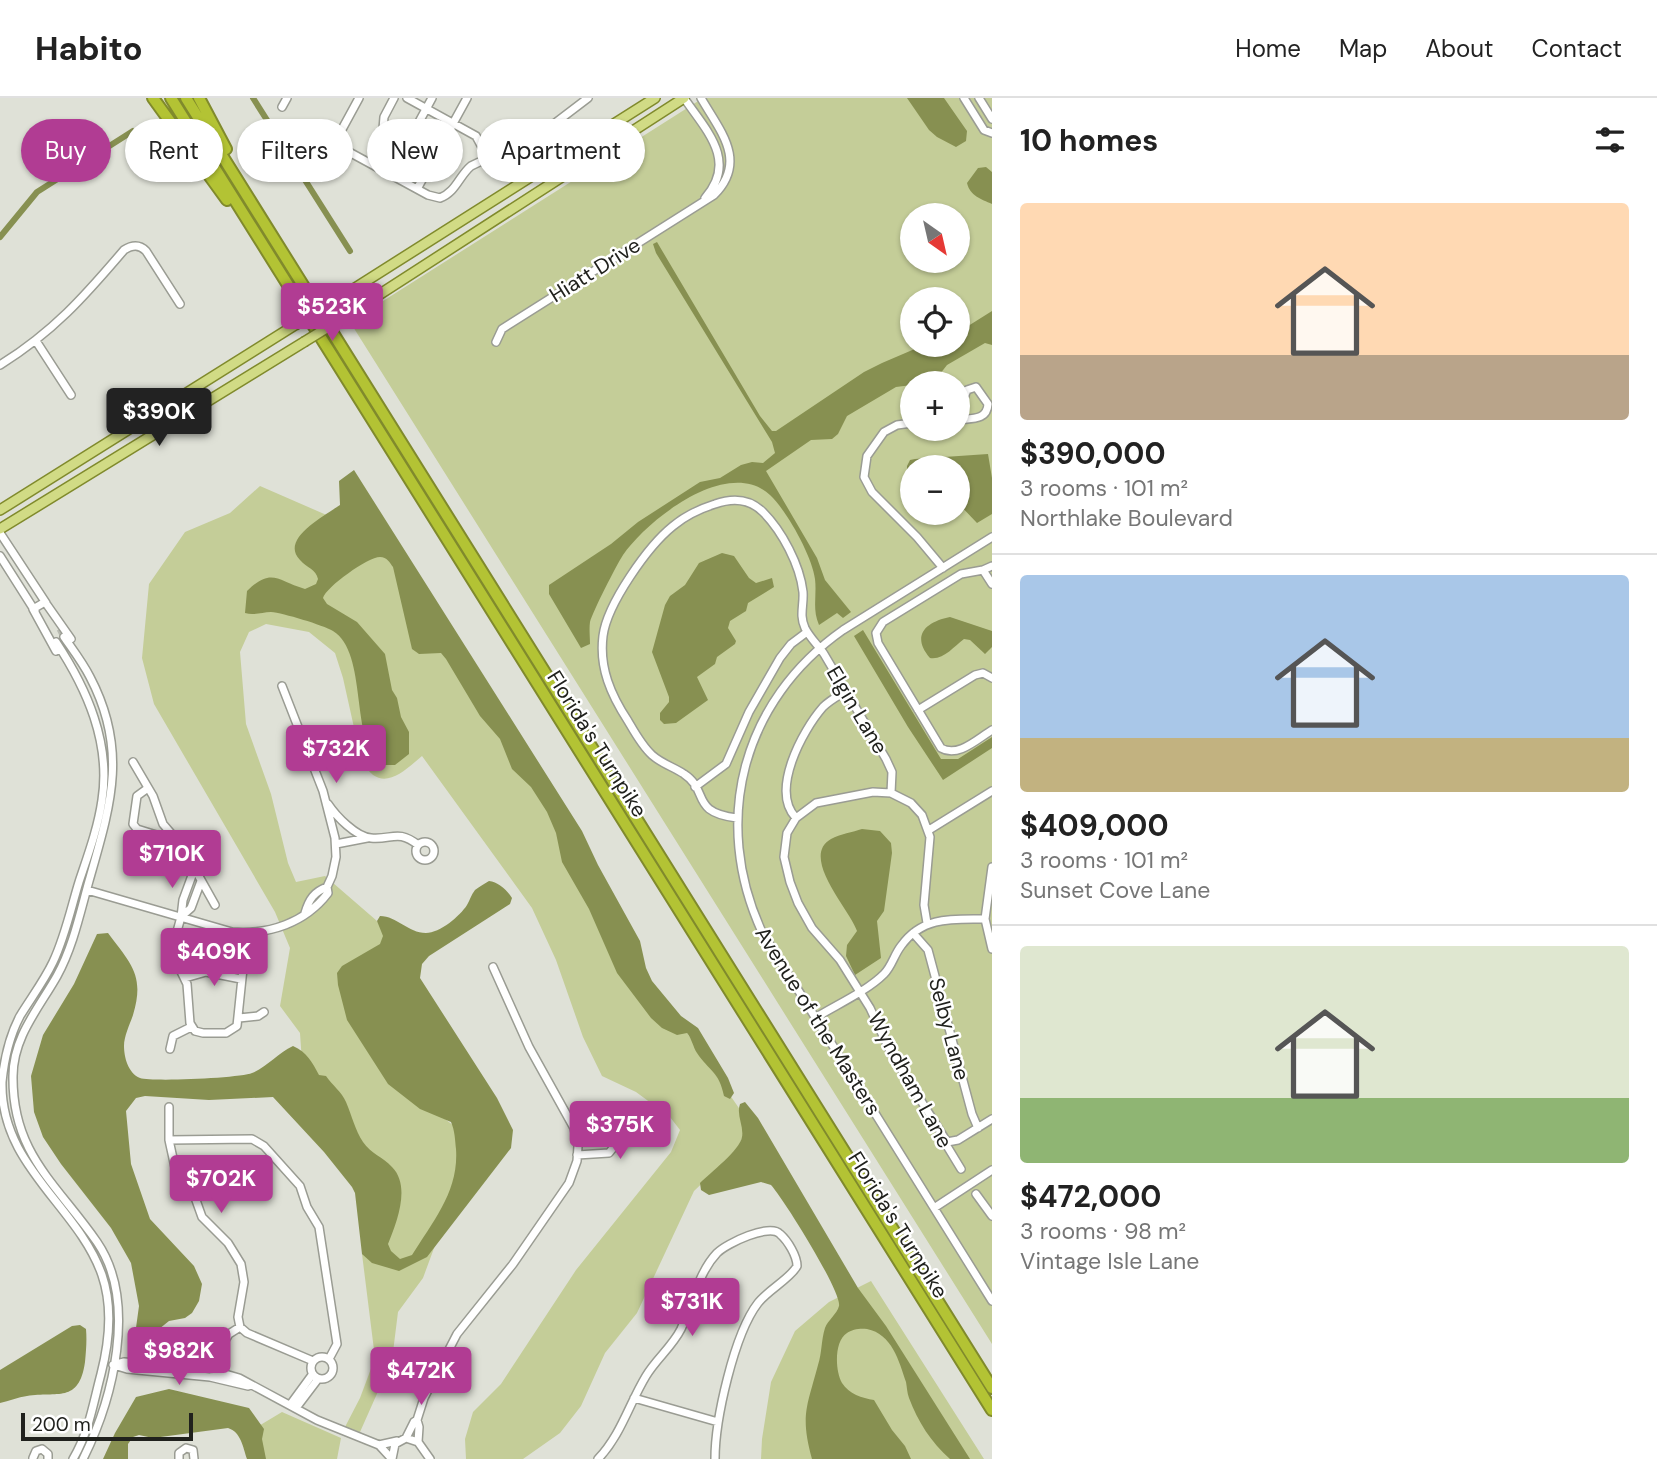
<!DOCTYPE html>
<html lang="en">
<head>
<meta charset="utf-8">
<style>
  body { margin:0; font-family:"DM Sans",sans-serif; background:#f2f2f2; color:#222; height:100vh; display:flex; flex-direction:column; font-size:26px; white-space:nowrap }
  * { box-sizing:border-box; margin:0 }
  p { font-size:23px; color:#767676 }
  .icon { flex:none; width:38px; height:38px; fill:none; stroke:currentColor; stroke-width:2; stroke-linecap:round; stroke-linejoin:round }
  .map { position:relative; flex:1; overflow:hidden }
  .details { display:flex; flex-direction:column; background:#fff; width:665px }
  .details>* { flex:none }
  .guide { position:absolute; left:21px; top:21px; width:665px; height:63px; display:flex; gap:14px }
  .needle { width:46px; rotate:146deg }
  .buttons { position:absolute; left:900px; top:105px; display:grid; gap:14px }
  .buttons a { display:grid; place-items:center; width:70px; height:70px; border-radius:50%; background:#fff; box-shadow:0 2px 5px #0004; font-size:35px }
  .scale { position:absolute; left:21px; bottom:18px; width:172px; box-sizing:border-box; padding-left:7px; border:4px solid #20211d; border-top:0; font-size:19px; line-height:24px; white-space:nowrap; color:#20211d; -webkit-text-stroke:5px #fff; paint-order:stroke }
  .price { position:absolute; translate:-50% -60px; padding:0 16px; border-radius:7px; background:#b13c93; color:#fff; font-size:23px; line-height:46px; filter:drop-shadow(0 2px 4px #0008) }
  .price::after { content:''; position:absolute; left:50%; top:42px; width:21px; height:16px; margin-left:-10px; background:inherit; clip-path:polygon(0 0,100% 0,50% 100%) }
  .price.current { background:#222; color:#fff }
  ul { padding:0; list-style:none }
  li { display:grid; align-content:center; gap:14px; height:371px; padding:0 28px }
  li+li { border-top:2px solid #e0e0e0 }
  li span { display:grid; place-items:center; height:217px; border-radius:7px; color:#555 }
  li>.icon { margin-inline-start:auto }
  span .icon { width:126px; height:126px; fill:#fffc; stroke-width:1 }
  li b { font-size:30px }
  h2 { display:flex; justify-content:space-between; align-items:center; height:84px; padding:0 28px; font-size:30px }
  .tag { padding:0 24px; border-radius:32px; background:#fff; box-shadow:0 2px 5px #0004; font-size:24px; line-height:63px }
  .tag.current { background:#b13c93; color:#fff }
  header { display:flex; align-items:center; gap:42px; box-sizing:border-box; height:98px; padding:0 35px; background:#fff; border-bottom:2px solid #e0e0e0 }
  header strong { font-size:33px }
  nav { display:flex; gap:38px; margin-inline-start:auto; font-size:24px }
  main { display:flex; flex:1; min-height:0 }
  .map>svg:first-child { display:block }
</style>
</head>
<body>
<header>
<strong>Habito</strong>
<nav><a>Home</a><a>Map</a><a>About</a><a>Contact</a></nav>
</header>
<main>
<div class="map">
<svg width="992" height="1361" viewBox="0 0 992 1361">
  <rect width="100%" height="100%" fill="#dfe1d7"/>
  <path fill="#c4cd98" fill-rule="evenodd" d="M703,0h289v1246l-642,-1022zM912,117h45v46h-45zM912,201h45v46h-45zM912,285h45v46h-45zM912,369h45v46h-45z
    M260,388l117,51 192,306 48,121 70,69 56,81v21l-5,14 -44,42 -57,122 -32,40 -24,53 -21,27 -37,26h-57l-1,-20 8,-27 28,-28 75,-114 95,-118 9,-22 -10,-13 -34,-25 -34,-16 -19,-39 -27,-77 -24,-52 -110,-152c-21,18 -43,39 -61,3l-18,-81 -8,-25 -26,-21 -43,-8 -17,8 -9,20 6,72 25,70 17,69 8,19 29,-6 52,45 12,18 3,137 68,55 1,44 -38,103 -25,34 -6,48 -32,72 -15,-5 15,-29 15,-40 -13,-104 31,-48 -19,-44 -72,-100 -2,-29 -20,-27 10,-58 -15,-36 -121,-208 -12,-46 7,-74 36,-52 45,-19z
    M871,1183l113,178h-223l1,-20 9,-57 24,-51 34,-29z
    M282,1314l59,26 -4,21h-79l-1,-32z"/>
  <path fill="#879051" d="M907,0h37l23,33 -1,10 -10,6 -19,-10 -8,-7z
    M986,69l6,5v32c-11,-5 -22,-8 -25,-21l11,-15z
    M657,144l103,174 12,15h4l88,-59 18,-9 42,-18h33v-12l35,-22v34l-7,-2 -38,22 -14,18h-21v2l-16,2 -49,29 -9,18 -6,5 -21,1 -45,31 51,87 8,22 26,32 -8,6 -6,-5 -18,12c-7,-16 -2,-29 -4,-46 -3,-23 -28,-68 -45,-84 -42,-39 -123,25 -147,60 -7,11 -30,56 -33,67 -1,7 0,15 0,22l-9,4 -32,-54v-9l62,-41 27,-22 62,-40 20,-4 21,-13 11,-3 11,1 12,-10 -3,-11 -116,-189 -3,-9z
    M988,356l4,24v36l-15,9 -20,-21v-35h-45v9l-5,-5v-5l3,-6 5,-1z
    M354,372l228,361 16,34 42,76 6,27 6,13 29,35 17,12 30,50 6,15 -4,6 -6,-3c-5,-25 -15,-25 -27,-43 -4,-6 -5,-14 -10,-20l-10,2 -15,-7 -11,-10 -34,-45 -28,-64 -27,-47 -6,-29 -9,-21 -16,-25 -19,-18 -12,-30 -20,-23 -34,-57 -5,-6 -22,1 -7,-5 -19,-82c-3,-4 -6,-10 -13,-10 -12,0 -54,30 -57,41l4,6 30,18 28,32 7,36 5,8 4,19 8,15v22l-14,11h-13c-33,-20 -13,-112 -49,-134 -10,-6 -50,-18 -62,-19 -9,0 -17,4 -26,1l2,-22c25,-24 30,-10 58,-2l11,-5 2,-5c-2,-10 -11,-11 -18,-19 -21,-21 26,-45 40,-55l-1,-24z
    M722,455l12,3 15,22 7,5 16,-5 2,9 -26,16 -2,8 -16,10 -2,7 8,13 -1,3 -18,13 -2,7 -18,13 11,23 -32,23 -12,1 -4,-4v-7l9,-11v-5l-17,-45 13,-47 5,-9 15,-11 14,-22z
    M950,519l42,14v16l-7,7 -15,-14 -6,-1c-11,8 -20,21 -34,19 -19,-22 -5,-36 20,-41z
    M863,532l78,129h17l34,-22v11l-49,32 -35,-53 -54,-91z
    M862,731l18,2 11,12 1,10 -8,58 -7,10 4,37 -26,17 -9,-19 1,-11 10,-14c-6,-20 -58,-74 -26,-92 9,-5 22,-7 31,-10z
    M489,783c9,1 18,9 23,17l-2,6 -81,52 -7,8 -2,14 77,120 16,32 -2,18 -84,109 -28,14 -27,-8 -10,-9 -7,-61 -3,-6 -28,-35 -51,-55 -64,3 -64,-4 -9,2 -10,13 5,53 19,55 44,47 8,18 -3,17 -7,12 -7,5 -16,3 -10,8 -6,13 -5,4 -13,-11 4,-29 -8,-43 -20,-35 -50,-64 -18,-27 -9,-25 -3,-36 12,-41 31,-51 23,-50 11,-1c23,31 37,42 25,82 -3,9 -9,21 -9,31 0,11 4,27 16,32 12,4 101,0 112,-5 15,-6 26,-20 41,-27 14,6 19,16 26,29l7,1c6,9 16,16 20,26 6,14 9,28 17,40 8,12 20,15 29,25 19,19 5,55 -4,77l3,7 9,8 12,-4c21,-34 47,-64 44,-106 -1,-9 -1,-18 -5,-27l-31,-13 -32,-25 -41,-64 -9,-35 -1,-12 5,-7 38,-22 3,-8 -6,-15 3,-5c17,0 28,17 46,17 14,0 34,-17 41,-28 3,-5 4,-10 8,-15 4,-3 9,-6 14,-9z
    M745,1004l13,16 100,170 28,38 84,133h-20c-19,-17 -32,-37 -41,-61 -2,-5 -2,-11 -3,-16 -7,-21 -14,-48 -39,-53 -6,-1 -15,0 -20,4 -13,8 -12,38 -5,50 7,11 20,15 32,17l18,30 13,16 6,13h-99c-12,-44 -5,-52 6,-94 4,-12 3,-24 7,-37 3,-8 12,-14 14,-22 3,-14 -56,-108 -68,-121l-10,-3 -52,13 -8,-5 -1,-7c10,-10 40,-33 42,-46 2,-11 -6,-22 -2,-33z
    M80,1227l6,4c1,12 0,22 -1,33 -6,42 -28,29 -58,34 -9,1 -18,5 -27,7v-33l72,-44z
    M169,1291l80,19 15,21 -2,10 4,20h-19c-4,-12 -6,-27 -19,-31l-75,10 -14,-3 -6,2 -5,7v15h-25l12,-26 21,-36z"/>
  <g fill="none" stroke-linecap="round" stroke-linejoin="round">
    <path stroke="#879051" stroke-width="6" d="M253,0l97,153
      M0,139l37,-45 96,-61"/>
    <path stroke="#b9bbb2" stroke-width="7" stroke-dasharray="7 3.5" stroke-linecap="butt" d="M60,531l4,8"/>
    <g stroke="#9a9c93" stroke-width="10">
      <path id="minor" d="M394,0l-10,19 -1,12 7,9 11,2 12,-7 19,-35
        M407,0l69,38 12,22
        M684,0c22,32 54,63 21,100
        M964,0l20,32 8,3
        M979,0l13,21
        M282,9l5,-9
        M305,30l123,67 12,3c16,-6 19,-22 31,-32l75,-36 42,-32
        M334,46l25,-46
        M417,91l50,-91
        M36,243l35,54
        M496,244l6,-13 212,-134c34,-34 6,-64 -13,-97
        M0,267c53,-33 84,-68 124,-115 8,-5 15,-6 22,1l34,53
        M957,318l10,-26 9,-3 12,17c-1,17 -17,14 -31,16
        M912,325l-15,2 -13,7 -17,24 -3,21 8,15 45,45 26,31
        M0,435l46,70
        M992,439l-149,93c-101,71 -132,191 -81,302l230,369
        M0,458l35,55
        M992,468l-9,4 -22,4 -78,48 -7,11 2,10 63,105c17,10 36,-9 51,-18
        M983,472l9,14
        M64,539c9,13 19,26 26,40 39,74 20,130 -1,204 -9,32 -16,66 -32,95 -18,32 -44,61 -44,100 -1,78 44,108 84,166 41,60 16,157 -14,217
        M56,544c31,47 55,101 46,158 -4,28 -14,55 -23,82 -8,26 -14,55 -26,80 -9,19 -22,36 -33,54 -10,19 -16,45 -18,66 -2,84 76,124 100,193 11,32 7,68 -1,99 -8,30 -12,58 -28,85
        M56,553l-23,-42 12,-7 26,37
        M918,612l57,-35 8,-2 9,5
        M133,664l20,34 10,28 19,22 33,59
        M695,689l31,-23 23,-52 31,-54 11,-14 16,-12
        M148,690l-11,8 -4,28 4,5 39,12
        M328,706c8,12 28,33 43,34 21,2 27,-9 47,7
        M737,720c-48,-6 -27,-27 -53,-44 -10,-7 -22,-10 -32,-19 -10,-9 -17,-22 -24,-34 -17,-26 -29,-53 -25,-85 4,-32 45,-90 70,-110 12,-10 26,-17 42,-22 17,-6 34,-6 48,8 19,19 37,53 40,80 1,13 -4,23 2,36 5,10 13,17 19,26 21,35 41,70 62,105l6,13 -1,21
        M796,720c-26,-27 6,-87 27,-111 7,-7 15,-11 23,-16
        M929,732l63,-39
        M416 753a9 9 0 1 1 18 0a9 9 0 1 1-18 0Z
        M336,746l31,-6
        M992,769l-7,52 7,30
        M194,772l-11,30 -2,17 -8,29 2,13 12,25 3,39 5,8 8,2h23l11,-7 7,-67
        M87,792l145,42c37,3 73,-9 96,-39l-1,-6 5,-11 4,-19 -1,-19 -12,-47 -41,-105
        M305,815c4,-14 9,-21 22,-26
        M182,818l9,-8 10,-27
        M927,825l-3,-18 6,-68 -8,-22 -11,-12 -20,-10 -18,-1 -57,11 -20,15 -9,15 -3,24 6,25 8,21 14,25 28,32 30,48 21,45 56,89v4l14,23
        M913,835l15,17 44,164 6,14
        M185,880l21,-6 35,7
        M239,920l19,-2 6,-4
        M815,920c21,-13 52,-27 69,-44 8,-8 10,-19 17,-28 21,-30 52,-27 84,-27
        M170,951l3,-13 18,-9
        M169,1009v33l7,32 16,17 10,28 26,26 13,21 3,18 -6,35 2,10
        M576,1039l28,-1 13,7
        M169,1042l83,-1 12,7 36,40 7,21 12,20 18,117 -8,15
        M947,1044l11,-2 34,-21
        M577,1057l32,-2 27,-34
        M976,1096l16,22
        M934,1110l58,-38
        M240,1229l7,6 66,28
        M311 1270a11 11 0 1 1 22 0a11 11 0 1 1-22 0Z
        M113,1267l11,-3 84,7 31,9 78,42 62,25
        M114,1267l13,4 83,8 38,9
        M208,1271l21,-35 11,-7
        M634,1300l84,24
        M290,1307l22,-30
        M296,1310l22,-29
        M417,1322l7,-22 33,-64 56,-70 56,-81 8,-22 1,-15 -4,-18 -45,-81 -36,-80
        M406,1340l8,-16 3,-2 2,7 -1,15
        M33,1360l3,-7 6,-2 6,5v5
        M391,1360l-12,-13 18,-4
        M179,1361v-6l7,-5 7,2 1,9
        M392,1361l3,-15 11,-6 12,4 12,17
        M598,1361c23,-24 31,-55 48,-83 10,-17 26,-29 35,-47 11,-24 17,-56 36,-76 10,-10 53,-30 63,-19 8,7 17,22 17,32 -6,12 -29,24 -39,37 -24,31 -43,117 -43,156"/>
    </g>
    <g stroke="#808a2c" stroke-width="12">
      <path id="major" d="M333,204l322,-204
        M343,220l341,-220
        M0,412l295,-185
        M0,431l304,-187"/>
    </g>
    <g stroke="#808a2c" stroke-width="14">
      <path id="highway" d="M153,0l74,102
        M171,0l821,1312
        M186,0l806,1290
        M199,0l27,51"/>
    </g>
    <use href="#minor" stroke="#fff" stroke-width="7"/>
    <use href="#major" stroke="#d1db85" stroke-width="9"/>
    <use href="#highway" stroke="#b3c334" stroke-width="10"/>
    <g stroke="#808a2c" stroke-width="12" stroke-linecap="butt">
      <path id="major-bridge" d="M295,227l38,-23
        M304,244l39,-24"/>
    </g>
    <use href="#major-bridge" stroke="#d1db85" stroke-width="9"/>
  </g>
  <g text-anchor="middle" dominant-baseline="central" stroke-width="5" stroke-linejoin="round" paint-order="stroke">
    <g font-size="21" fill="#20211d" stroke="#fff">
      <text transform="translate(595 172) rotate(-32)">Hiatt Drive</text>
      <text transform="translate(857 612) rotate(59)">Elgin Lane</text>
      <text transform="translate(597 646) rotate(58)">Florida's Turnpike</text>
      <text transform="translate(818 923) rotate(58)">Avenue of the Masters</text>
      <text transform="translate(949 931) rotate(75)">Selby Lane</text>
      <text transform="translate(910 982) rotate(61)">Wyndham Lane</text>
      <text transform="translate(898 1127) rotate(58)">Florida's Turnpike</text>
    </g>
  </g>
</svg>
<div class="buttons">
<a><svg class="needle" viewBox="-14 -14 28 28"><path d="M0-13l5 13h-10z" fill="#e53935"/><path d="M0 13l5-13h-10z" fill="#767676"/></svg></a>
<a><svg class="icon" aria-label="locate" viewBox="0 0 24 24"><circle cx="12" cy="12" r="6"/><path d="M12 2v4M12 18v4M2 12h4M18 12h4"/></svg></a>
<a>+</a>
<a>−</a>
</div>
<div class="scale">200 m</div>
<b class="price" style="left:332px;top:245px">$523K</b>
<b class="price current" style="left:159px;top:350px">$390K</b>
<b class="price" style="left:336px;top:687px">$732K</b>
<b class="price" style="left:172px;top:792px">$710K</b>
<b class="price" style="left:214px;top:890px">$409K</b>
<b class="price" style="left:620px;top:1063px">$375K</b>
<b class="price" style="left:221px;top:1117px">$702K</b>
<b class="price" style="left:692px;top:1240px">$731K</b>
<b class="price" style="left:179px;top:1289px">$982K</b>
<b class="price" style="left:421px;top:1309px">$472K</b>
<div class="guide">
<a class="tag current">Buy</a>
<a class="tag">Rent</a>
<a class="tag">Filters</a>
<a class="tag">New</a>
<a class="tag">Apartment</a>
</div>
</div>
<section class="details">
<h2>10 homes<svg class="icon" aria-label="filters" viewBox="0 0 24 24"><path d="M4 7h16M4 17h16"/><circle cx="9" cy="7" r="2"/><circle cx="15" cy="17" r="2"/></svg></h2>
<ul>
<li><span style="background:linear-gradient(#ffd9b3 70%,#b9a48a 0)"><svg class="icon" aria-label="home" viewBox="0 0 24 24"><path d="M3 11l9-7 9 7M6 9v11h12V9"/></svg></span><div><b>$390,000</b><p>3 rooms · 101 m²</p><p>Northlake Boulevard</p></div></li>
<li><span style="background:linear-gradient(#a9c7e8 75%,#c2b280 0)"><svg class="icon" aria-label="home" viewBox="0 0 24 24"><path d="M3 11l9-7 9 7M6 9v11h12V9"/></svg></span><div><b>$409,000</b><p>3 rooms · 101 m²</p><p>Sunset Cove Lane</p></div></li>
<li><span style="background:linear-gradient(#dfe7d0 70%,#8fb573 0)"><svg class="icon" aria-label="home" viewBox="0 0 24 24"><path d="M3 11l9-7 9 7M6 9v11h12V9"/></svg></span><div><b>$472,000</b><p>3 rooms · 98 m²</p><p>Vintage Isle Lane</p></div></li>
</ul>
</section>
</main>
</body>
</html>
